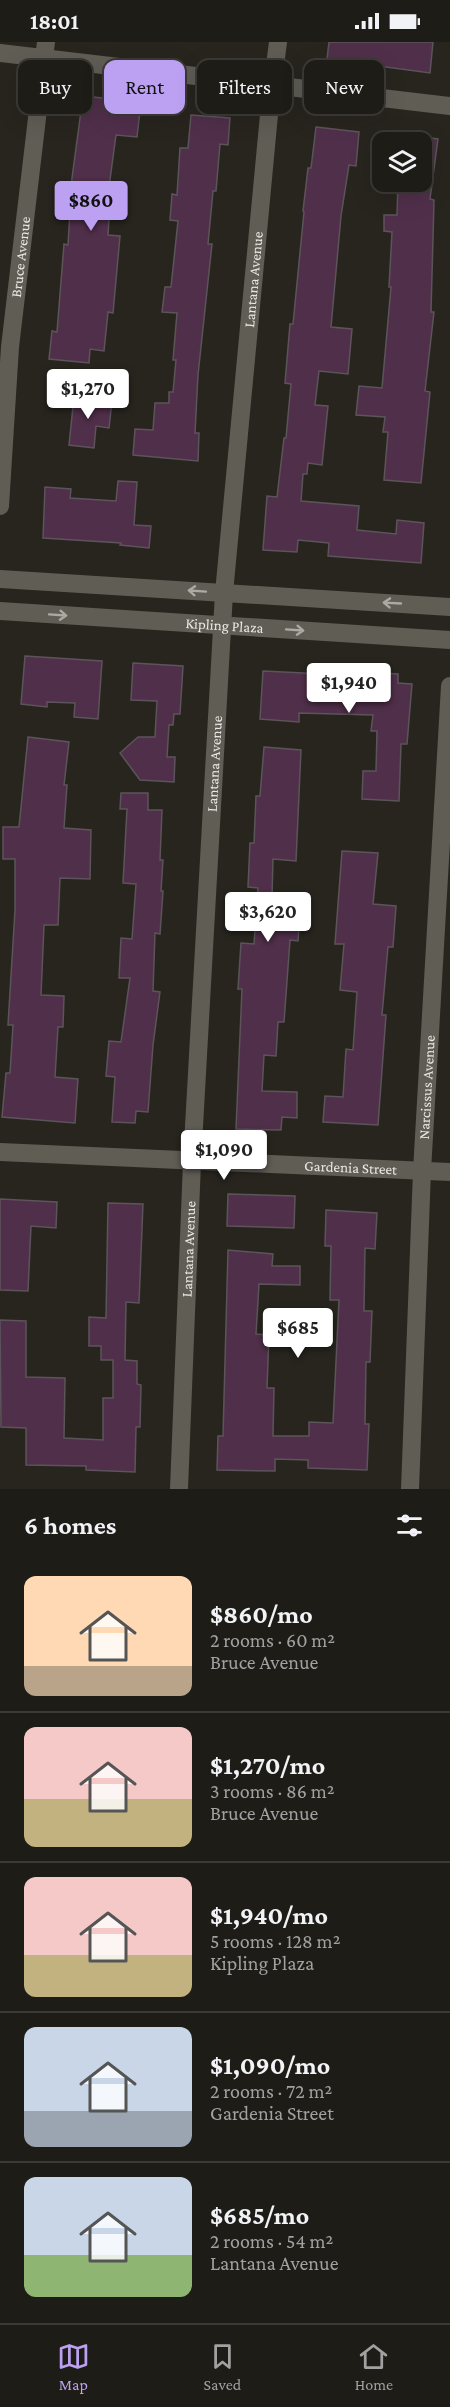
<!DOCTYPE html>
<html lang="en">
<head>
<meta charset="utf-8">
<style>
  body { margin:0; font-family:"Crimson Pro",serif; background:#262520; color:#f1f3f6; height:100vh; display:flex; flex-direction:column; font-size:22px; white-space:nowrap }
  * { box-sizing:border-box; margin:0 }
  p { font-size:20px; color:#a1a1a1 }
  .icon { flex:none; width:33px; height:33px; fill:none; stroke:currentColor; stroke-width:2; stroke-linecap:round; stroke-linejoin:round }
  .map { position:relative; height:1447px; overflow:hidden }
  .details { display:flex; flex-direction:column; background:#1e1c17; flex:1 }
  .details>* { flex:none }
  .banner { position:absolute; left:18px; top:18px; width:414px; height:54px; display:flex; gap:12px }
  .tools { position:absolute; left:372px; top:90px; display:grid; gap:12px }
  .tools a { display:grid; place-items:center; width:60px; height:60px; border-radius:12px; background:#1e1c17; box-shadow:0 6px 24px #0002,0 0 0 2px #3c3a36; font-size:30px }
  .price { position:absolute; translate:-50% -51px; padding:0 14px; border-radius:6px; background:#fff; color:#222; font-size:20px; line-height:39px; filter:drop-shadow(0 2px 3px #0008) }
  .price::after { content:''; position:absolute; left:50%; top:36px; width:18px; height:14px; margin-left:-9px; background:inherit; clip-path:polygon(0 0,100% 0,50% 100%) }
  .price.active { background:#bca0f2; color:#111 }
  ul { padding:0; list-style:none }
  li { display:flex; align-items:center; gap:18px; height:150px; padding:0 24px }
  li+li { border-top:2px solid #3c3a36 }
  li span { display:grid; place-items:center; flex:none; width:168px; height:120px; border-radius:12px; color:#555 }
  li>.icon { margin-inline-start:auto }
  span .icon { width:72px; height:72px; fill:#fffc; stroke-width:1 }
  li b { font-size:26px }
  h2 { display:flex; justify-content:space-between; align-items:center; height:72px; padding:0 24px; font-size:26px }
  .pill { padding:0 21px; border-radius:12px; background:#1e1c17; box-shadow:0 6px 24px #0002,0 0 0 2px #3c3a36; font-size:21px; line-height:54px }
  .pill.active { background:#bca0f2; color:#111 }
  .status { display:flex; justify-content:space-between; align-items:center; height:42px; padding:0 30px; background:#1e1c17; direction:ltr }
  .status svg { height:16px; fill:currentColor }
  .dock { display:flex; justify-content:space-around; align-items:center; height:84px; border-top:2px solid #3c3a36; background:#1e1c17; font-size:16px; color:#a1a1a1 }
  .dock a { display:grid; justify-items:center; gap:3px }
  .dock .active { color:#bca0f2 }
  .map>svg:first-child { display:block }
</style>
</head>
<body>
<div class="status"><b>18:01</b><svg viewBox="0 0 49 12"><path d="M0 12V9h3v3zM5 12V6h3v6zM10 12V3h3v9zM15 12V0h3v12zM26 1h20v11H26zM47 4h2v5h-2z"/></svg></div>
<div class="map">
<svg width="450" height="1447" viewBox="0 0 450 1447">
  <rect width="100%" height="100%" fill="#28251f"/>
  <path fill="#502f4a" stroke="#5c545a" stroke-width="1.5" d="M329,0h104l-3,31 -103,-14z
    M83,54l58,6 -4,35 -21,-2 -7,52 2,1 -3,47 12,1 -7,77 -5,-1 -4,39 -14,-2 -1,14 -40,-4 3,-28 5,1 7,-88 4,1 4,-67z
    M191,73l39,3 -2,27 -8,-1 -4,47h-3l-5,53h4l-14,131 -3,58h4l-1,28 -65,-6 2,-26 18,1 2,-27h14v-11h4l3,-32h-3l4,-47 -15,-1 3,-25h6l7,-66 -8,-1 2,-26 5,1 3,-47h8z
    M316,85l43,5 -3,34 -7,-1 -8,51 -10,111 21,2 -4,45 -29,-3 -4,34 13,1 -6,59 -14,-2 -1,11h-4l-2,27 58,5 -2,24 39,4 1,-14 27,3 -3,40 -93,-7 1,-13 -31,-3 -1,12 -34,-2 4,-54 10,1 7,-59h2l5,-54 -6,-1 5,-59h3l11,-112 -1,-1 5,-43h3z
    M422,95l16,2 -8,60 4,1 -3,112h3l-9,79 5,1 -9,91 -37,-3 4,-48h-5l2,-15 -29,-2 3,-29 23,2 9,-101h-2l3,-55 -8,-1v-16h13l1,-33h24z
    M74,355l38,4 -3,27 -13,-2 -2,22 -25,-3z
    M118,439l19,1 -3,43 17,1 -2,22 -29,-3 1,-2 -78,-5 2,-51 26,2 -1,9 46,3z
    M25,614l77,5 -4,58 -24,-2 1,-14 -28,-1v5l-26,-3z
    M133,621l50,3 -3,48h-6l-1,11h-4l-2,32h8l-1,25 -34,-2 -20,-27 18,-16h17l2,-36 -26,-1z
    M263,629l101,5v-4l34,2v9l14,1 -5,60h-6l-2,57 -37,-2 1,-28h13l1,-40h-6l2,-16 -74,-2v9l-39,-3z
    M28,695l41,5 -5,43h3l-3,43 27,2 -1,49 -30,-1 -2,47h-14l-3,70 23,1 -1,31h-5l-3,50 23,2 -3,44 -73,-6 4,-44h4l3,-48h-5l7,-115v-51h-12v-32h16z
    M264,705l37,3 -5,111 -23,-2 -1,38 29,3 -3,41 -8,-1 -6,82h-6l-2,34 -12,-1 -2,36 35,1v26l-15,-1 -1,13 -45,-1 6,-140h-4l3,-46 13,1 4,-56 -10,-1 2,-44h4l2,-47h4z
    M121,751h27v17h14l-2,50h3l-2,31h2l-3,43 -5,-1 -2,58 7,1 -7,53 -5,67 -12,-1 -1,12 -23,-1 3,-45 -9,-1 3,-35 12,1 9,-64h-11l2,-40 11,1 4,-55 -13,-1 4,-74h-7z
    M342,809l36,2 -5,51 23,2 -3,41h-5l-6,68h4l-8,110 -55,-3 2,-26 18,1 3,-48 7,1 4,-58 -17,-2 4,-46h-9z
    M228,1152l67,2 -1,32 -67,-2z
    M0,1157l57,3 -1,26 -25,-2 -3,65 -28,-1z
    M108,1161l35,1 -4,99 -13,-1 -1,58 12,1v23l4,1 -1,42h-4l-1,45 -49,-2v-4l-60,-1v-37l-25,-1 -1,-107 26,1v56l39,1 -1,60 39,2v-42h10v-38h-12v-14h-12v-29l17,1z
    M326,1168l51,3 -2,36 -10,-1 -1,63h8l-2,51h-4l-1,62h4l-2,46 -59,-2v-8l-33,-1v12l-58,-1 1,-34h5l5,-186 45,4 -1,12h28v19l-41,-1 -3,50 13,1 -2,53h7l-1,48h36v-14l24,1 6,-123h-9l1,-54h-6z"/>
  <g fill="none" stroke-linecap="round" stroke-linejoin="round">
    <g stroke="#605d55" stroke-width="18">
      <path d="M0,11l450,53"/>
      <path id="s1" d="M0,464l10,-159 36,-305"/>
      <path d="M0,537l450,28"/>
      <path id="s2" d="M0,569l450,29"/>
      <path id="s3" d="M0,1110l450,20"/>
      <path id="s4" d="M179,1447l13,-327 32,-569 46,-489 8,-62"/>
      <path id="s5" d="M410,1447l12,-318 28,-485"/>
    </g>
  </g>
  <defs><path id="oneway-shaft" d="M-6 0H5M1.5-3L5.5 0L1.5 3" fill="none" stroke-width="1.6" stroke-linecap="round" stroke-linejoin="round" transform="scale(1.5)"/></defs>
  <g stroke="#aba9a3">
    <use href="#oneway-shaft" transform="translate(197 549) rotate(-176)"/>
    <use href="#oneway-shaft" transform="translate(392 561) rotate(-177)"/>
    <use href="#oneway-shaft" transform="translate(58 573) rotate(4)"/>
    <use href="#oneway-shaft" transform="translate(295 588) rotate(4)"/>
  </g>
  <g text-anchor="middle" dominant-baseline="central" stroke-width="4.5" stroke-linejoin="round" paint-order="stroke">
    <g font-size="15" fill="#e9e7e3" stroke="#1f1c15">
      <text stroke="none"><textPath href="#s1" startOffset="250">Bruce Avenue</textPath></text>
      <text stroke="none"><textPath href="#s4" startOffset="1212">Lantana Avenue</textPath></text>
      <text stroke="none"><textPath href="#s2" startOffset="225">Kipling Plaza</textPath></text>
      <text stroke="none"><textPath href="#s4" startOffset="726">Lantana Avenue</textPath></text>
      <text stroke="none"><textPath href="#s5" startOffset="402">Narcissus Avenue</textPath></text>
      <text stroke="none"><textPath href="#s3" startOffset="351">Gardenia Street</textPath></text>
      <text stroke="none"><textPath href="#s4" startOffset="240">Lantana Avenue</textPath></text>
    </g>
  </g>
</svg>
<div class="tools">
<a><svg class="icon" aria-label="layers" viewBox="0 0 24 24"><path d="M12 4l9 5-9 5-9-5zM3 14l9 5 9-5"/></svg></a>
</div>
<b class="price active" style="left:91px;top:190px">$860</b>
<b class="price" style="left:88px;top:378px">$1,270</b>
<b class="price" style="left:349px;top:672px">$1,940</b>
<b class="price" style="left:268px;top:901px">$3,620</b>
<b class="price" style="left:224px;top:1139px">$1,090</b>
<b class="price" style="left:298px;top:1317px">$685</b>
<div class="banner">
<a class="pill">Buy</a>
<a class="pill active">Rent</a>
<a class="pill">Filters</a>
<a class="pill">New</a>
</div>
</div>
<section class="details">
<h2>6 homes<svg class="icon" aria-label="filters" viewBox="0 0 24 24"><path d="M4 7h16M4 17h16"/><circle cx="9" cy="7" r="2"/><circle cx="15" cy="17" r="2"/></svg></h2>
<ul>
<li><span style="background:linear-gradient(#ffd9b3 75%,#b9a48a 0)"><svg class="icon" aria-label="home" viewBox="0 0 24 24"><path d="M3 11l9-7 9 7M6 9v11h12V9"/></svg></span><div><b>$860/mo</b><p>2 rooms · 60 m²</p><p>Bruce Avenue</p></div></li>
<li><span style="background:linear-gradient(#f6c9c9 60%,#c2b280 0)"><svg class="icon" aria-label="home" viewBox="0 0 24 24"><path d="M3 11l9-7 9 7M6 9v11h12V9"/></svg></span><div><b>$1,270/mo</b><p>3 rooms · 86 m²</p><p>Bruce Avenue</p></div></li>
<li><span style="background:linear-gradient(#f6c9c9 65%,#c2b280 0)"><svg class="icon" aria-label="home" viewBox="0 0 24 24"><path d="M3 11l9-7 9 7M6 9v11h12V9"/></svg></span><div><b>$1,940/mo</b><p>5 rooms · 128 m²</p><p>Kipling Plaza</p></div></li>
<li><span style="background:linear-gradient(#c9d6e8 70%,#9aa5b1 0)"><svg class="icon" aria-label="home" viewBox="0 0 24 24"><path d="M3 11l9-7 9 7M6 9v11h12V9"/></svg></span><div><b>$1,090/mo</b><p>2 rooms · 72 m²</p><p>Gardenia Street</p></div></li>
<li><span style="background:linear-gradient(#c9d6e8 65%,#8fb573 0)"><svg class="icon" aria-label="home" viewBox="0 0 24 24"><path d="M3 11l9-7 9 7M6 9v11h12V9"/></svg></span><div><b>$685/mo</b><p>2 rooms · 54 m²</p><p>Lantana Avenue</p></div></li>
</ul>
</section>
<nav class="dock">
<a class="active"><svg class="icon" aria-label="map" viewBox="0 0 24 24"><path d="M3 6l6-2 6 2 6-2v14l-6 2-6-2-6 2zM9 4v14M15 6v14"/></svg>Map</a>
<a><svg class="icon" aria-label="saved" viewBox="0 0 24 24"><path d="M7 4h10v16l-5-4-5 4z"/></svg>Saved</a>
<a><svg class="icon" aria-label="home" viewBox="0 0 24 24"><path d="M3 11l9-7 9 7M6 9v11h12V9"/></svg>Home</a>
</nav>
</body>
</html>
